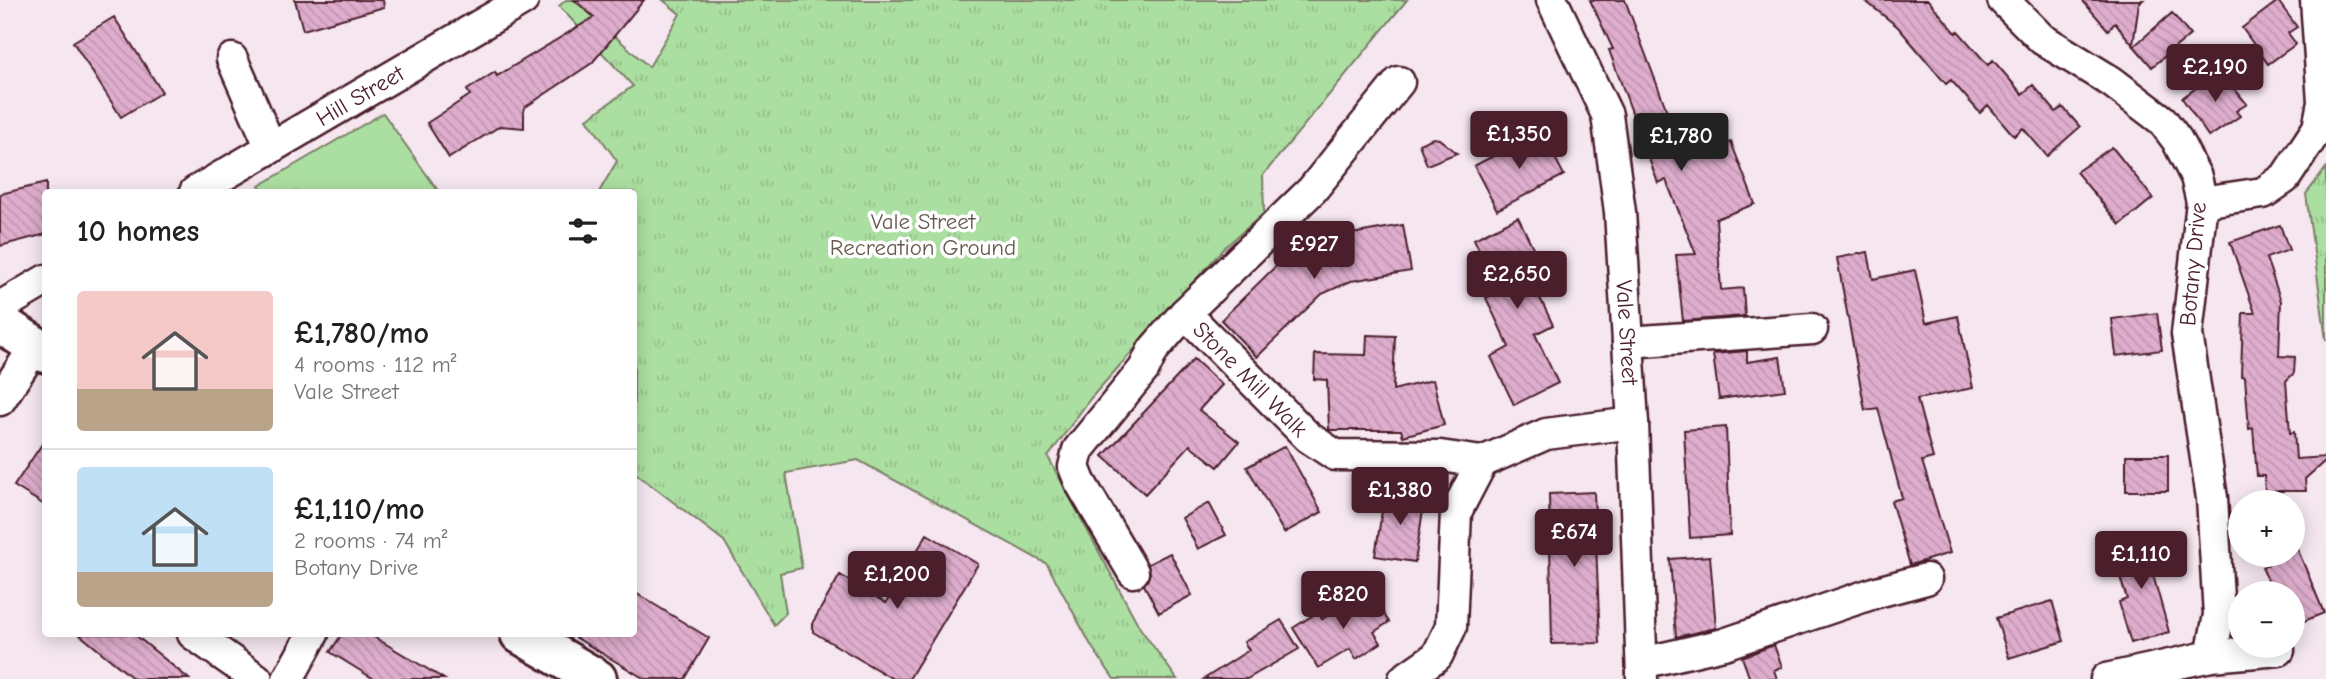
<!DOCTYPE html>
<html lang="en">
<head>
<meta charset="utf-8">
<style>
  body { margin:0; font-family:"Comic Neue",sans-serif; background:#f2f2f2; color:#202124; height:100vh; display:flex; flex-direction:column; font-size:26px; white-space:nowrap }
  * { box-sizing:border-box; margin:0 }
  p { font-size:23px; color:#757577 }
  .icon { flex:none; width:38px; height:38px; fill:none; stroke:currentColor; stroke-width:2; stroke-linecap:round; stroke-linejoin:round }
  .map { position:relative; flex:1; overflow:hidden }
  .panel { position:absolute; left:42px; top:189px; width:595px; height:448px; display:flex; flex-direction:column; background:#fff; border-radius:7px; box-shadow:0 4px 18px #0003 }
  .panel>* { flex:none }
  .controls { position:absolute; left:2228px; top:490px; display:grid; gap:14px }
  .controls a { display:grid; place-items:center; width:77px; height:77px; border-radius:50%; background:#fff; box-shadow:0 4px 18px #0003; font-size:35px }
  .price { position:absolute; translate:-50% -60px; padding:0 16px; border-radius:7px; background:#4a1f2b; color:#fff; font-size:23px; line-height:46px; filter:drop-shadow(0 2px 4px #0008) }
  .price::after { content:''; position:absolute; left:50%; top:42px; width:21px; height:16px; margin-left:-10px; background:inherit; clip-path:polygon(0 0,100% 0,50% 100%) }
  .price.on { background:#222; color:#fff }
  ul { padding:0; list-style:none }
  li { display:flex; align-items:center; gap:21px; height:175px; padding:0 35px }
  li+li { border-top:2px solid #e0e0e0 }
  li span { display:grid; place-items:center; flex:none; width:196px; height:140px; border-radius:7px; color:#555 }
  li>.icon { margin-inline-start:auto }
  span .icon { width:84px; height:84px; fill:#fffc; stroke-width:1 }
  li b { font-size:30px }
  h2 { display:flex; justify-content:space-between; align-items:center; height:84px; padding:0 35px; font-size:30px }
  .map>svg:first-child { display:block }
</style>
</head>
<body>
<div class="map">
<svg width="2326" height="679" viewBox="0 0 2326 679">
  <defs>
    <pattern id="park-tufts" width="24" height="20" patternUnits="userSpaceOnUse" patternTransform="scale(1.75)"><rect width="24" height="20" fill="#abdfa1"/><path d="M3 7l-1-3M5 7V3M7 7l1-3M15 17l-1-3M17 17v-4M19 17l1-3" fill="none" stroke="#95bf8b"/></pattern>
    <pattern id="building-back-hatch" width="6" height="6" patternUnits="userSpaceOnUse" patternTransform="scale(1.75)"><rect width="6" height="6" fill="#deadcd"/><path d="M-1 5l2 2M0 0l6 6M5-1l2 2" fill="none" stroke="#c094b0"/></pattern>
  </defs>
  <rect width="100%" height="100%" fill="#f5e6f0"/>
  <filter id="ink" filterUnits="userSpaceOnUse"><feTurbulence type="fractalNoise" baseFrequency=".0143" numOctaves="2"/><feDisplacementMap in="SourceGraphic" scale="14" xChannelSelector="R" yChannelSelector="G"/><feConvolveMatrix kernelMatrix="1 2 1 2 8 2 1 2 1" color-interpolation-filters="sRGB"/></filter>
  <g filter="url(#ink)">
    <path fill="#abdfa1" stroke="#7a7f66" stroke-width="2" d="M383,113l56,79h-176l-4,-6z"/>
    <path fill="url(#park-tufts)" stroke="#7a7f66" stroke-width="2" d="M566,0h9l74,67 31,-53 -17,-14h744l-144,175 1,38 -40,35 -69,78 -65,73 -42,58 92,171 37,51h-63l-22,-32 -45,-83 -189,-104 -72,13 16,95 -22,5 6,40 -12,12 -50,-84 -90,-69v-280h-35l18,-31 -30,-42 46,-33 -74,-80z
      M2326,168v172l-20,-146z"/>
    <path fill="url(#building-back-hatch)" stroke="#4a1f2b" stroke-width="2" d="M295,0h88l1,7 -81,23z
      M574,0h70l-52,63 -68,45v20l-24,-2 -51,32 -22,-35 43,-28 -3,-5 28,-18 2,4 97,-59z
      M1590,0h35l61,161 45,-19 24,62 -39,15 5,71 22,-2 2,28 -62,5 -7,-66 20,-1 -30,-74 -8,3 -49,-133 4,-1z
      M1864,0h64l28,33 2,-2 30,34 5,-5 29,34 11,-9 23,27 7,-5 17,20 -33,29 -24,-28 -9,8 -26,-31 -8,8 -29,-33 -5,4 -48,-57z
      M2082,0h61l-4,3 -6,42 -18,-22 -7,7z
      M2278,1l19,26 -9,6 8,11 -28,20 -26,-36z
      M2172,13l18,22 -38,32 -18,-21z
      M114,17l48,75 -41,25 -48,-75z
      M2220,71l27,33 -11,7 4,5 -31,21 -27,-39z
      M1541,131l23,44 -67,35 -23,-44z
      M1433,138l6,1 18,14 -30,12 -8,-21z
      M2112,147l41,51 -33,27 -44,-53z
      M46,183v51l-46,12v-52z
      M1518,217l24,49 -14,7 25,52 -18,9 23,49 -44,22 -23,-48 18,-10 -23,-49 13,-7 -25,-52z
      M1403,225l8,46 -60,10 -29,13 -65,63 -36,-37 69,-68 33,-13z
      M2280,225l9,25 -23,8 15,43 -2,55 16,1 -1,16 -8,8 4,52 4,-1 2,27 30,-2v3l-21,19 1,12h-41l-1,-15h-7l-4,-48 -4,1 -4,-52 -4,-1 2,-63h12l-25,-71z
      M1868,252l5,27 42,-9 11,53 32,-7 15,72 -56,11 16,59 -11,3 28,92 -40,12 -19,-64 11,-3 -24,-90 -13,2 -28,-152z
      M2157,313l5,37 -46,6 -4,-37z
      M1367,335l28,1 -2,54 40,-10 11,45 -41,11 -2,-6h-72l-2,-50 -13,-1 1,-25 51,1z
      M1747,351v11l33,-5 5,33 -66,9 -6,-45z
      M1194,359l28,26 -23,25 40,32 -21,25 -28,-22 -45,49 -42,-38z
      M1726,427l4,108 -40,3 -6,-108z
      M46,438v68l-32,-20z
      M1285,446l37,66 -38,21 -37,-66z
      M2126,455h42v36h-42z
      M1385,492l40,5 -10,65 -40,-6z
      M1594,492l6,151 -48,1 -3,-150z
      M1209,503l17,32 -28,14 -16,-31z
      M927,534l51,30 -69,115h-16l-80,-47v-10l27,-47 46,28z
      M2293,538l31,75 -32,13v-33h-19l-11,-26 30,-12z
      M2151,539l11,33 -9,3 16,57 -38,11 -12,-41 8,-3 -15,-47z
      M1170,553l22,42 -33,18 -15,-28 6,-12 -2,-9z
      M1710,556l6,72 -40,9 -6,-78z
      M1369,591l20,31 -15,10 7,11 -25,16 -6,-10 -32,19 -25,-40 25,-16 4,7z
      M634,592l75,46 -24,41h-40l-75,-45h64z
      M2052,601l12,40 -55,17 -13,-40z
      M1281,620l18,29 -52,30h-43l45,-29 -5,-8z
      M79,634h55l55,45h-55z
      M342,634h27l75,45h-70l-44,-27z
      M1774,645l8,22 -8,3 3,9h-27l-8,-22z"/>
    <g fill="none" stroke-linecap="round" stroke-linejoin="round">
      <g stroke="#4a1f2b" stroke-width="35">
        <g id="minor">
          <path id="s1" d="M1552,0l55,115 13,97 13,211 9,256"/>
          <path d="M2003,0l39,39 70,43 50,38 15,20 19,37 6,25 -15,132 25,164 7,117 -8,41"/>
          <path d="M232,59l39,89"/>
          <path id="s2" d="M195,192l328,-192"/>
          <path d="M2202,202l61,-9 22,-15 33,-50 5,-26 -7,-102"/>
          <path d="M0,307l46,-27"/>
          <path id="s3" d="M1185,313l123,124 27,18 105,1 42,6"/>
          <path d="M1628,342l184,-13"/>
          <path d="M0,400l35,-53"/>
          <path d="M1133,572l-53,-90 -6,-15 4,-17 66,-81 9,-19 32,-37 127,-123 87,-108"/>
          <path d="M193,634l64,45"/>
          <path d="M1642,663l82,-19 153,-52 49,-13"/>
          <path d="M288,679l25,-45"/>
          <path d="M1404,679l33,-23 14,-29 5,-115 26,-50 64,-28 87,-11"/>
          <path d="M2106,679l105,-23 68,-6"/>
        </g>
      </g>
      <g stroke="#4a1f2b" stroke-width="44">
        <path id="major" d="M0,323l46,30
          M520,634l77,45"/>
      </g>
      <use href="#minor" stroke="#fff" stroke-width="30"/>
      <use href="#major" stroke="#fff" stroke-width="38"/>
    </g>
  </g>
  <g text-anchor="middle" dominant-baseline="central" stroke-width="7" stroke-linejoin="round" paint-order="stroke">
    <g font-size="23" fill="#4a1f2b" stroke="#fff">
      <text stroke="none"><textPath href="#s2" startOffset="191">Hill Street</textPath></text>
      <text transform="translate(2193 264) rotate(-85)">Botany Drive</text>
      <text stroke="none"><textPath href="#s1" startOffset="346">Vale Street</textPath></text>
      <text stroke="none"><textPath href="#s3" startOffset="93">Stone Mill Walk</textPath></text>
    </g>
    <g font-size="23" fill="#67594e" stroke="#fff">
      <text x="923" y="221">Vale Street<tspan x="923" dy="26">Recreation Ground</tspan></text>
    </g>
  </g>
</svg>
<div class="controls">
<a>+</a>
<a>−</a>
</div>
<b class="price" style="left:2215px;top:104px">£2,190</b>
<b class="price" style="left:1519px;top:171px">£1,350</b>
<b class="price on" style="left:1681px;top:173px">£1,780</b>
<b class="price" style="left:1314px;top:281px">£927</b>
<b class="price" style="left:1517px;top:311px">£2,650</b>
<b class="price" style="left:1400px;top:527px">£1,380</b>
<b class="price" style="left:1574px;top:569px">£674</b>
<b class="price" style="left:2141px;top:591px">£1,110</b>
<b class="price" style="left:897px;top:611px">£1,200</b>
<b class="price" style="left:1343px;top:631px">£820</b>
<section class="panel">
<h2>10 homes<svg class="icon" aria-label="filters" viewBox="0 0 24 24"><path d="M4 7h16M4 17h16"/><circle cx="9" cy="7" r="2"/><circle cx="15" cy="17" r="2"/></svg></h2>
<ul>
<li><span style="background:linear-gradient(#f6c9c9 70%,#b9a48a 0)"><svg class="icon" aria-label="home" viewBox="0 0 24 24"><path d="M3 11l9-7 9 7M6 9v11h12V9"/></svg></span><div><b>£1,780/mo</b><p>4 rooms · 112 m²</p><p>Vale Street</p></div></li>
<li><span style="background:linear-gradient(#bfe0f5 75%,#b9a48a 0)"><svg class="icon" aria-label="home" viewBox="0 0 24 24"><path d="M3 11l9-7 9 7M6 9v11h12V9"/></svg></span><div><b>£1,110/mo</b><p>2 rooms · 74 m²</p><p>Botany Drive</p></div></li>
</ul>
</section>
</div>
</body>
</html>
